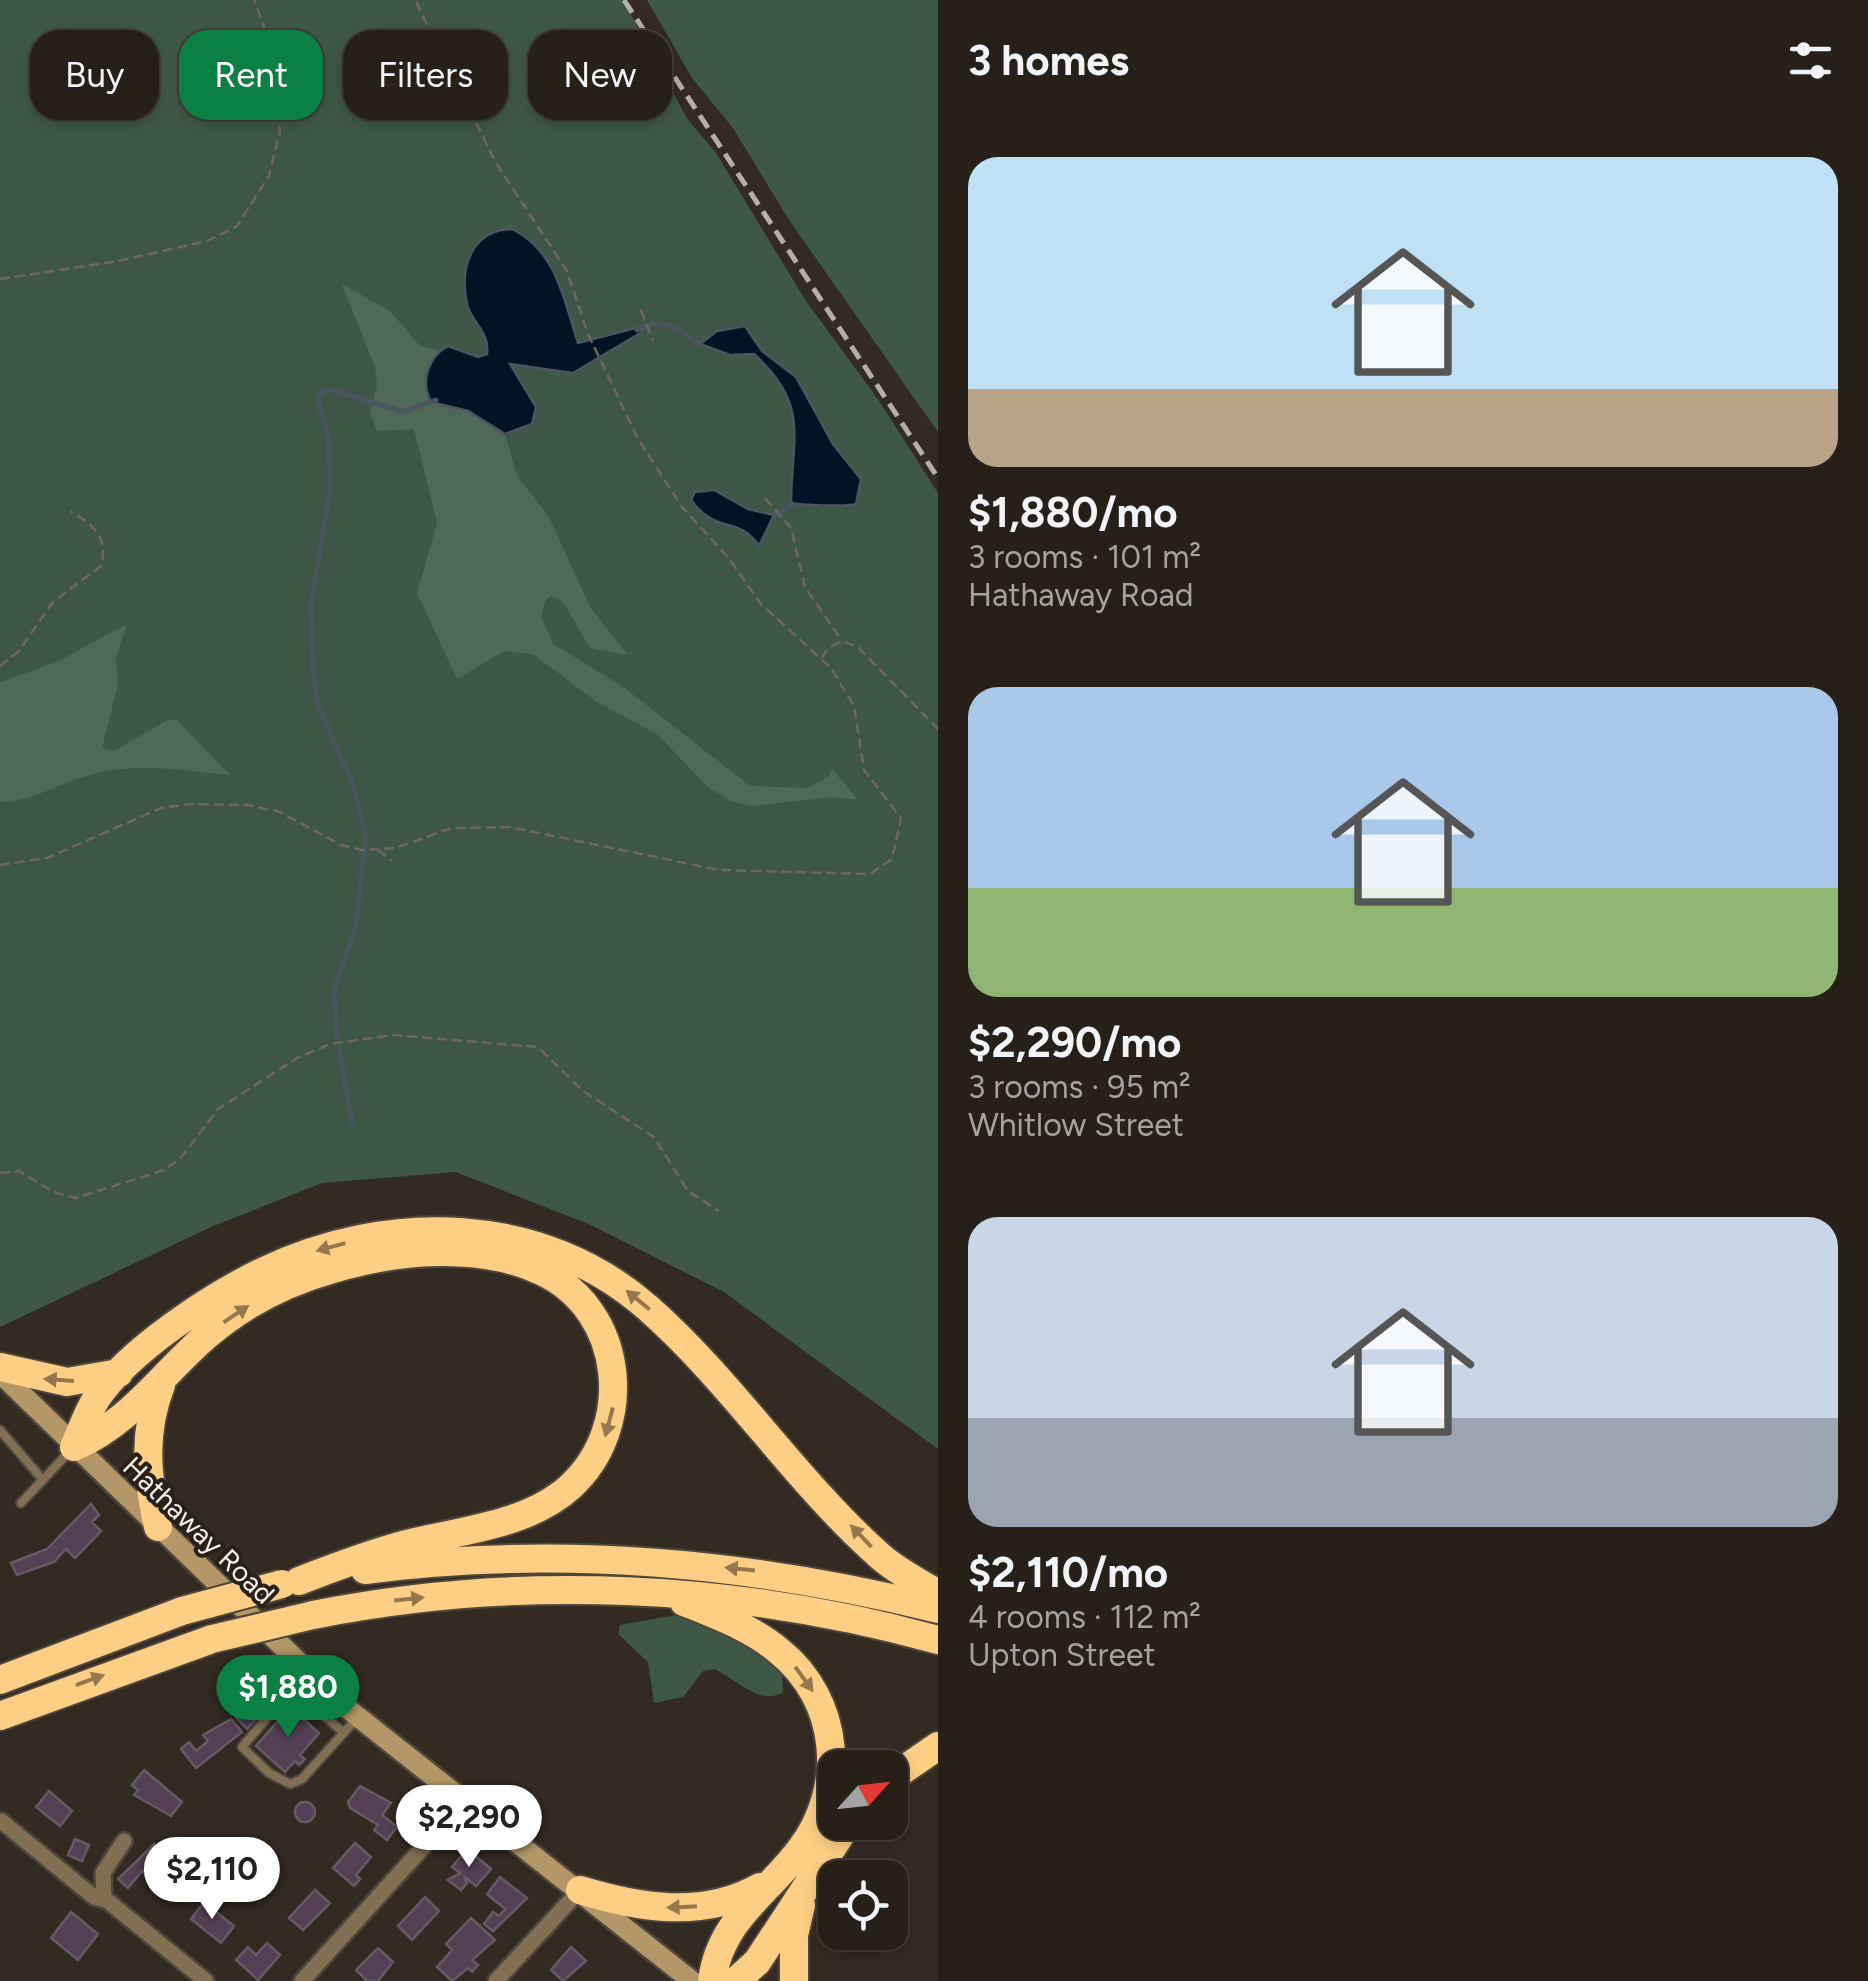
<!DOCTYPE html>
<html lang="en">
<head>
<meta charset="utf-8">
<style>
  body { margin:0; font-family:Figtree,sans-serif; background:#322d26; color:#f1f3f6; height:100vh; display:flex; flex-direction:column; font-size:38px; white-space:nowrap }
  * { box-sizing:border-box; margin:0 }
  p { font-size:32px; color:#a4a3a2 }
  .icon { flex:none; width:55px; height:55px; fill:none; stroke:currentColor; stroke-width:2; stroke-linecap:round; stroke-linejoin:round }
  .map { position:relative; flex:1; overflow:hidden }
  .drawer { display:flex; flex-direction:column; background:#262019; width:930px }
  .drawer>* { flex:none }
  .guide { position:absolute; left:30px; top:30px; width:758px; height:90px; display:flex; gap:20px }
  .needle { width:65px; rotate:63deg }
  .controls { position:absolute; left:818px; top:1750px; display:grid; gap:20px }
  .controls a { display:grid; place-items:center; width:90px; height:90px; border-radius:20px; background:#262019; box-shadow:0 5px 15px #0003,0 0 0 2px #423e38; font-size:50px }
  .price { position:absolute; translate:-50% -85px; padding:0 22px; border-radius:35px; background:#fff; color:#222; font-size:32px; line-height:65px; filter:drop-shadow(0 2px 5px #0008) }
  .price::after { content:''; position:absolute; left:50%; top:60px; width:30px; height:22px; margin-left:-15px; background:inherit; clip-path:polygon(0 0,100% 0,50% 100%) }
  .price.selected { background:#0b8043; color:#fff }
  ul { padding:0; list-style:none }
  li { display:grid; align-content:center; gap:20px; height:530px; padding:0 30px }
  li span { display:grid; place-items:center; height:310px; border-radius:30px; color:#555 }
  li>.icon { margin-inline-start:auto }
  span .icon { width:180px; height:180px; fill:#fffc; stroke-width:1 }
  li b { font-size:42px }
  h2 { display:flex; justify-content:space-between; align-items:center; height:120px; padding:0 30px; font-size:42px }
  .pill { padding:0 35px; border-radius:30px; background:#262019; box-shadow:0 5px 15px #0003,0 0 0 2px #423e38; font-size:35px; line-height:90px }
  .pill.selected { background:#0b8043; color:#fff }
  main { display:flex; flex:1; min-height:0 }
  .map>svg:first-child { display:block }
</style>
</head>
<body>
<main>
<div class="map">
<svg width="938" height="1981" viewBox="0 0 938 1981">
  <rect width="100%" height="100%" fill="#332a21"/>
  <path fill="#3e5847" d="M0,0h623l65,120 28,33 90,148 72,98 60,94v956l-214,-157 -133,-67 -135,-53 -134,11 -111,44 -211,100z
    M647,0h291v432l-149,-212 -56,-92 -41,-50z
    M676,1615c48,12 71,21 106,57l1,20c-24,15 -47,-14 -69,-23l-11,2 -20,26 -29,6 -6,-41 -30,-28 2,-9z"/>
  <path fill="#4d6a56" d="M342,284l48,27 30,35 20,4 -10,13 13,40 25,8 37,23 12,42 32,41 41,90 38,48 -38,-7 -27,-46 -12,-6 -5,3 -5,17 12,28 69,42 128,100 58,2 21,-12 3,-7 26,31 -25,-3 -82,9 -20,-5 -23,-14 -50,-52 -61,-33 -64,-48 -29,-3 -47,28 -40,-86 20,-70 -23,-94 -37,2 -7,-19 7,-27 -2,-18z
    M127,624l-11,34 2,26 -16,64 12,3 54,-31h9l53,55c-48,-5 -93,-13 -141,0 -32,9 -55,26 -89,27v-120l57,-20z"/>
  <path fill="#001425" stroke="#4a5660" stroke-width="2.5" d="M512,229c45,22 52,71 66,114l65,-17 -1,6 -69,41 -63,-9 26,43 -4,17 -27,10 -37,-23 -37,-9c-11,-20 -3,-45 17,-56l30,11 9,-3c3,-22 -16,-32 -20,-50 -8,-36 4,-74 45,-75z
    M745,326l17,25 34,26 37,67 28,35 -5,25c-9,3 -57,1 -65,-1 0,-65 20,-97 -37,-149l-24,1 -30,-11 17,-13z
    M714,490l34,19 26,6 -15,31c-22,-32 -42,-10 -68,-46l4,-8z"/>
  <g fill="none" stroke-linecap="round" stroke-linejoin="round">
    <path stroke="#4a5660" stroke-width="5" d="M637,330c28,-14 40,-1 63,14
      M774,515l18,-11
      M337,1037l-3,-47 21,-60 11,-92 -13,-54 -36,-81 -4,-36 -2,-62 19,-115 -1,-50 -11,-41 6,-9h9l70,22 33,-12
      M339,1048l13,75"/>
  </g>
  <path fill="#553f55" stroke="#655b65" stroke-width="2.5" d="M91,1504l8,11 -7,7 9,9 -26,27 -9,-9 -12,13 -37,13 -6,-12 36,-14z
    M248,1704l12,11 -13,14 -11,-12z
    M290,1707l29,26 -19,22 5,4 -6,6 -4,-4 -10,11 -29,-26z
    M231,1719l11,13 -46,36 -15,-19 8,-7 7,9 12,-10 -5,-6z
    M144,1770l38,32 -11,14 -37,-21 4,-5 -6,-5z
    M360,1786l31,17 -9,12 15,12 -10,13 -13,-10 4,-5 -28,-17 -2,-6z
    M49,1791l23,20 -12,15 -24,-19z
    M295 1812a10 10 0 1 1 20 0a10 10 0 1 1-20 0Z
    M75,1839l14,6 -7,16 -14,-6z
    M355,1843l16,14 -15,18 4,4 -6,7 -21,-18z
    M154,1844l12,13 -5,9 -13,10 -6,-5 -14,17 -10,-9z
    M467,1849l24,20 -15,17 -12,-10 3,7 -6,7 -13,-10 12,-7 -8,-6z
    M500,1877l27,21 -34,33 -9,-7 9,-12 6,4 6,-7 -18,-15z
    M315,1890l15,13 -27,27 -14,-12z
    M425,1897l14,14 -27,29 -14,-14z
    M204,1902l30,24 -13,17 -30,-24z
    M71,1912l27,22 -20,26 -27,-22z
    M471,1918l24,22 -23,20 6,5 -6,7 -4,-4 -16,13 -15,-14 15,-17 -6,-6z
    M267,1943l13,12 -22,25 -22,-20 12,-13 8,8z
    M571,1947l15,14 -23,20 -12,-11z
    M378,1948l15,14 -15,19h-11l-11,-11z"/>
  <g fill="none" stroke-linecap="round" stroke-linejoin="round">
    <g stroke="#4e463d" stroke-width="12">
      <path id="service" d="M0,1430l43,50
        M21,1503l50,-53
        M307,1672l-65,75 27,26 21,11 12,-5 55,-61
        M293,1689l51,44"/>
    </g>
    <g stroke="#4e463d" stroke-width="20">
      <path id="minor" d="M1,1821l93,76 12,3
        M124,1841l-21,32 1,25 102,83
        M302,1981l162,-179
        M496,1981l84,-91"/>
    </g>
    <g stroke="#4e463d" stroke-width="25">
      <path id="secondary" d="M0,1373l343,332 349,276"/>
    </g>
    <g stroke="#4e463d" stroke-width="32">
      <path id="motorway" d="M0,1367l67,15 52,-9
        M74,1447c7,-16 13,-33 22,-48 33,-49 116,-103 168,-128 124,-59 277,-57 384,37 85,75 148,174 233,249 17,15 38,25 57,37
        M74,1447c56,-24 88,-73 132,-111 37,-32 80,-54 127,-67 64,-19 145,-27 208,2 85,39 95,156 29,216 -44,40 -117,44 -171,59 -34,10 -67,22 -100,35
        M158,1527c-11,-50 -16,-93 3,-142
        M365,1570c193,-25 384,-8 573,39
        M684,1602c32,13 68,26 95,49 62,50 68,137 21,199 -35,46 -80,70 -88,131
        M313,1615c205,-41 424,-31 625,25
        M0,1680l182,-69
        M0,1716l212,-77
        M890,1779l48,-33
        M580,1890c59,18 123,29 180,-3
        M736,1981l21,-19 92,-140
        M794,1981v-46l7,-30"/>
    </g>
    <path stroke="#6f675f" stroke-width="2.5" stroke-dasharray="10 5" stroke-linecap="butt" d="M0,279l118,-18 89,-20 30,-15 32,-50 11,-45 -15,-102 -11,-29
      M641,310l12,31
      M765,498l26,30 14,59 37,54
      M822,658l6,-10 14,-7 16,6 80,82
      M0,666l18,-14 35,-50 48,-36c8,-28 -8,-42 -31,-55
      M378,850l14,11
      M0,865l47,-7 114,-50 29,-4 57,1 33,7 61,33 21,5 33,-2 57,-20 58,-1 209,43 151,4 22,-15 9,-41 -37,-48 -10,-64 -23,-38 -70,-64 -34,-48 -45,-49 -44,-68 -50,-105 -21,-63 -71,-108 -81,-163
      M0,1173l19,-2 35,21 22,6 88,-28 16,-11 38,-50 79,-51 33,-14 63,-9 145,12 45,44 71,46 34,54 31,20"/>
    <use href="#service" stroke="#837053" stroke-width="8"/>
    <use href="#minor" stroke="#837053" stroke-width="15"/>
    <use href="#secondary" stroke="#b49768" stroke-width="20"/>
    <use href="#motorway" stroke="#fdcf84" stroke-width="28"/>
    <path stroke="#b6afa8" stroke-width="5" stroke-dasharray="15 8" stroke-linecap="butt" d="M624,0l314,478"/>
    <g stroke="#4e463d" stroke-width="32" stroke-linecap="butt">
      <path id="motorway-bridge" d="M182,1611l100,-27
        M212,1639l101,-24"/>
    </g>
    <use href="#motorway-bridge" stroke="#fdcf84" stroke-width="28"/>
  </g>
  <defs><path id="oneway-solid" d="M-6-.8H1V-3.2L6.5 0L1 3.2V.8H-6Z" transform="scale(2.5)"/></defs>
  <g fill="#93784e">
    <use href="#oneway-solid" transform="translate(331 1247) rotate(165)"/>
    <use href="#oneway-solid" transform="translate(638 1300) rotate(-141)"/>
    <use href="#oneway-solid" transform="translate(236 1314) rotate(-34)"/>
    <use href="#oneway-solid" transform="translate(59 1380) rotate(-176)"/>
    <use href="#oneway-solid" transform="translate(609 1422) rotate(105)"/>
    <use href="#oneway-solid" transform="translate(861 1536) rotate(-134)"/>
    <use href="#oneway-solid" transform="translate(740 1569) rotate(-174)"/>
    <use href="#oneway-solid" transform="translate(409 1599) rotate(-6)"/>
    <use href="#oneway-solid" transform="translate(804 1679) rotate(54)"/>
    <use href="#oneway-solid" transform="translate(90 1680) rotate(-20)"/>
    <use href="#oneway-solid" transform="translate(682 1907) rotate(177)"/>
  </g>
  <g text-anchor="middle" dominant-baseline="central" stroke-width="8" stroke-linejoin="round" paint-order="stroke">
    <g font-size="28" fill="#f7f0eb" stroke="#292018">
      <text transform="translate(199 1530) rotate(44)">Hathaway Road</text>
    </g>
  </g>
</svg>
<div class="controls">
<a><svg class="needle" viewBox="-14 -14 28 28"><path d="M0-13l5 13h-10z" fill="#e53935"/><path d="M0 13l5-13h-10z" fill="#a4a3a2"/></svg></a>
<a><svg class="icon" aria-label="locate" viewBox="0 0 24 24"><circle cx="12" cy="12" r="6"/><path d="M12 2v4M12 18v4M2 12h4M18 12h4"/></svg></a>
</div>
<b class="price selected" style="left:288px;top:1740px">$1,880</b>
<b class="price" style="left:469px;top:1870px">$2,290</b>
<b class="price" style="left:212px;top:1922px">$2,110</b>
<div class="guide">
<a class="pill">Buy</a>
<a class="pill selected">Rent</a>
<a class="pill">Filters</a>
<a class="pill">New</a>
</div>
</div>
<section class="drawer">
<h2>3 homes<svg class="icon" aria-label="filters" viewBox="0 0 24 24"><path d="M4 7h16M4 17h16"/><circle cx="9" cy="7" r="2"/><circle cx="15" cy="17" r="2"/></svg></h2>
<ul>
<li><span style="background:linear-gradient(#bfe0f5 75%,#b9a48a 0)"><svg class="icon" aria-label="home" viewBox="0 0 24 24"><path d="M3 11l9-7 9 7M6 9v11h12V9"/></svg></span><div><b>$1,880/mo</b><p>3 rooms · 101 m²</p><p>Hathaway Road</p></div></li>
<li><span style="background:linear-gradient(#a9c7e8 65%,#8fb573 0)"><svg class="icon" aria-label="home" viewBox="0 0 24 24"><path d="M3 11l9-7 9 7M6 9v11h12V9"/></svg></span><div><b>$2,290/mo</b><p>3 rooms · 95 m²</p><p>Whitlow Street</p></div></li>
<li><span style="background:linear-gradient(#c9d6e8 65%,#9aa5b1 0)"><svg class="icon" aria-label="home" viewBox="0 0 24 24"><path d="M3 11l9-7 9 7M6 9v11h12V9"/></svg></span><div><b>$2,110/mo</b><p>4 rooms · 112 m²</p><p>Upton Street</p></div></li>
</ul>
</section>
</main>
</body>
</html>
